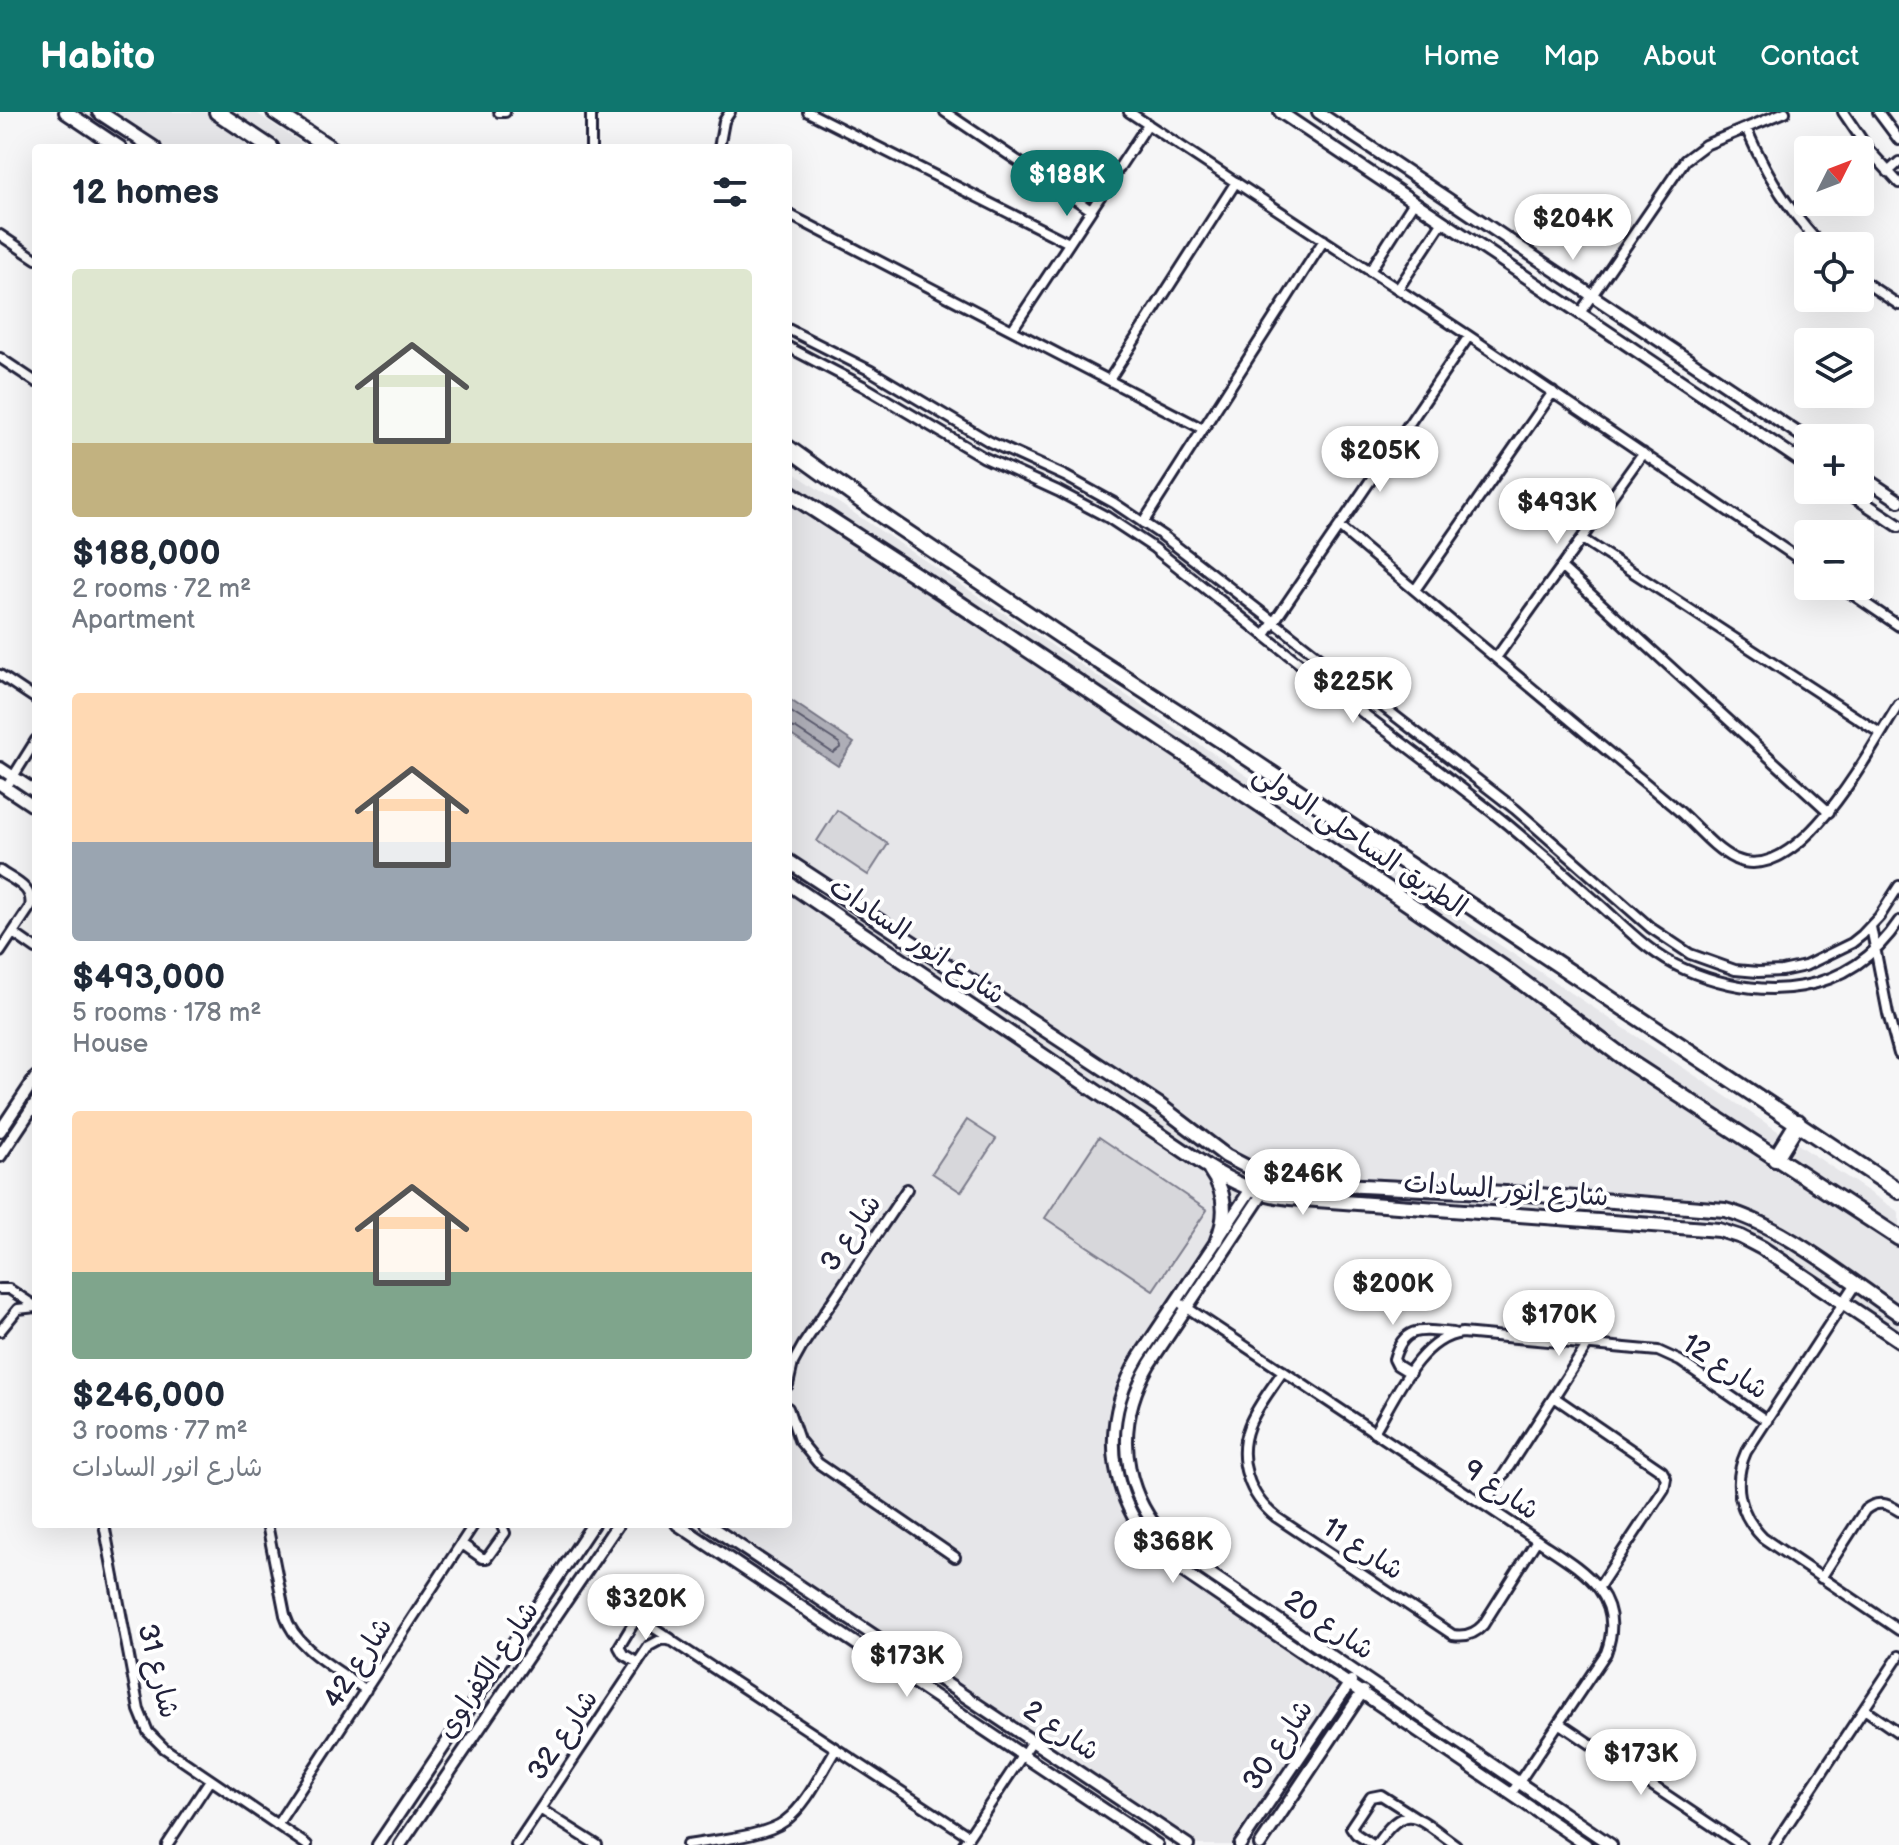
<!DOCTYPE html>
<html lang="en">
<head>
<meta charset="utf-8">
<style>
  body { margin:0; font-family:"Balsamiq Sans","Playpen Sans Arabic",sans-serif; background:#f2f2f3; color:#1f2937; height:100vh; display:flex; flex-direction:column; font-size:30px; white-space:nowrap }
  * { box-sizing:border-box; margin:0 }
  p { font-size:26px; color:#747a83 }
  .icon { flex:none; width:44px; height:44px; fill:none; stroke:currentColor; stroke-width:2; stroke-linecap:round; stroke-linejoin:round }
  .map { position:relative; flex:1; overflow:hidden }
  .details { position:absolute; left:32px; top:32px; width:760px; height:1384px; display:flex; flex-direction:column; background:#fff; border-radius:8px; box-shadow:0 8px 32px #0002 }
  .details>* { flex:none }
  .needle { width:52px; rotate:48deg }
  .fabs { position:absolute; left:1794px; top:24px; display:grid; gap:16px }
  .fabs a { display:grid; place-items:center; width:80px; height:80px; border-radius:8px; background:#fff; box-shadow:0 8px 32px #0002; font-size:40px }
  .price { position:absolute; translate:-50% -68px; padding:0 18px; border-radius:28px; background:#fff; color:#222; font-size:26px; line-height:52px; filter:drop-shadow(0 2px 4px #0008) }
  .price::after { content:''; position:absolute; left:50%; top:48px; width:24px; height:18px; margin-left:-12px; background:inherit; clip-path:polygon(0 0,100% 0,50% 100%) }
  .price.on { background:#0f766e; color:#fff }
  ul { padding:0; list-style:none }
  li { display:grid; align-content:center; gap:16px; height:424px; padding:0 40px }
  li span { display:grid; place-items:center; height:248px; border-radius:8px; color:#555 }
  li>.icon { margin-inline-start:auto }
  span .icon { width:144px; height:144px; fill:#fffc; stroke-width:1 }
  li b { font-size:34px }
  h2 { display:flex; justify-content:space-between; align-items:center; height:96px; padding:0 40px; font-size:34px }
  header { display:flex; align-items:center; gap:48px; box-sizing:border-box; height:112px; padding:0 40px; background:#0f766e; color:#fff }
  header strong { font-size:38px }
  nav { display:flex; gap:44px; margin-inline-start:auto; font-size:28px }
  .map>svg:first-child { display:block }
</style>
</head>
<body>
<header>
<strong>Habito</strong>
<nav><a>Home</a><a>Map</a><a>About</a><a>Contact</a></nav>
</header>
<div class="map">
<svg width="1899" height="1733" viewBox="0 0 1899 1733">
  <rect width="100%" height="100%" fill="#f6f6f7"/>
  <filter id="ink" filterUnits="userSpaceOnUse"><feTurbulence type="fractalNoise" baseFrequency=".0125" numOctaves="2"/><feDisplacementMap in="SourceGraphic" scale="16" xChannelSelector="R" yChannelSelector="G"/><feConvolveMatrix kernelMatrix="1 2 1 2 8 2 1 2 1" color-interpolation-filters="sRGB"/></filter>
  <g filter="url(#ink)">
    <path fill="#e6e6e9" d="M79,0h176l54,36h-175z
      M788,357l1111,743v118l-149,-99 -31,-11 -19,-4 -413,-24 -25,-5 -121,181 -13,30 -9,41 2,27 7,25 12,23 23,32 43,34 152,104 -108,161h-77l-481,-321h96z"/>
    <path fill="#d7d7db" stroke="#7c7c8b" stroke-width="2" d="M837,698l51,34 -20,31 -51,-34z
      M967,1008l29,19 -35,53 -29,-19z
      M1099,1025l108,73 -54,80 -108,-72z"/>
    <path fill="#aeaeb7" stroke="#767685" stroke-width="2" d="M792,589l62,42 -16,23 -50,-33v-26z"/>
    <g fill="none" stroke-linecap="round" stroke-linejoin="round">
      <path stroke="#5a5a6d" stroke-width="2" d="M788,598l51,33 2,4 -8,6 -38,-25 -7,-1"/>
      <g stroke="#22223b" stroke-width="14">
        <path id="minor" d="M499,0h6
          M808,0l261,131
          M945,0l146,98
          M1129,0l340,224 339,229
          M1843,0l25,37 31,34
          M1878,0l21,28
          M1746,16c19,44 43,84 76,118
          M591,36v-36
          M719,36l5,-27 6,-9
          M1888,60l11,-10
          M788,102l415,215
          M0,123l36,24
          M1370,159l44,-69
          M1860,167l39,26
          M1398,177l45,-68
          M1580,201l105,-153 20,-15 80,-33
          M788,217l83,42 119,71 75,34 49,27 49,33 352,273 136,119 39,26 45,16 23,2 24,-1 23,-5 47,-23 10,-8 17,-18 20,-31
          M1012,218l136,-206
          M788,235l75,39 120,71 75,34 49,26 47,31c70,55 139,111 209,165 48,37 97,73 144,111 31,26 61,52 91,79 27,24 53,52 86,66 79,34 164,28 215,-48
          M0,246l36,24
          M1109,268l127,-198
          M1143,411l181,-283
          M1339,415l340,284c17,15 35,38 56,48 65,29 136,-112 164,-155
          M1582,427l298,194
          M1561,455l268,245
          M1840,474l59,40
          M1415,478l138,-198
          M1265,523l204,-299
          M1496,546l147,-205
          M0,563l36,24
          M6,676l30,-48
          M0,759c14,10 34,16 30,36l-30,45
          M1871,815l17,87 11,40
          M13,821l23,16
          M1855,1173l-109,167c-14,31 -7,62 17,86l136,92
          M0,1177h9l26,17
          M1177,1189l360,239c42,28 91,53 69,113l-95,141
          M0,1219l18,-22 18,-2
          M1283,1259c-11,17 -26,35 -34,55 -13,33 0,70 27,91l177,118c12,2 22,-1 30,-10l54,-85
          M1410,1261l-13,-8 -3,-6c10,-35 29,-29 59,-26
          M788,1273l5,-22 10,-18 104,-156
          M1554,1285l108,74 4,7 -2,11 -65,98
          M788,1296l11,32 19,23 137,94
          M1374,1320c21,-34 45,-94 88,-99l196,18 22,10 87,60
          M1484,1393l104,-161
          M104,1412l35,186 9,22 16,16 143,97
          M267,1412l18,91c10,34 54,55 81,75
          M462,1432l20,14h5l18,-25 -4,-9
          M1821,1466l44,-68c12,-10 22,-7 34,1
          M638,1551l-15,-9 -4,-7 17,-28h4l31,20
          M1864,1597l35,24
          M1559,1611l182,122
          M540,1697l57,36
          M277,1713l197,-301
          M167,1733l43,-65
          M516,1733l133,-199 13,-7 10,2 297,195
          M687,1733c27,-5 77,-8 98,-24 22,-16 37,-50 51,-72
          M963,1733l69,-104
          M1373,1733l-17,-11 -5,-7 20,-30 10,-2 36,23
          M1376,1733c32,-48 42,-26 80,0
          M1774,1733l125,-189"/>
      </g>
      <g stroke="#22223b" stroke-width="16">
        <path id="tertiary" d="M1280,0l528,354
          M1318,0l490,328
          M1860,363l39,26
          M1845,378l54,36
          M0,656l36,24
          M0,672l36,24
          M0,1019l36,-54
          M0,1044l36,-54
          M1261,1062l-122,183c-43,72 -30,151 33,207l414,281
          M1273,1066l-123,185c-42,71 -25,148 40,197l421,285
          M677,1412l480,321
          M707,1412l481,321
          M378,1733l215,-321
          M400,1733l218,-321
          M1240,1733l111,-164
          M1260,1733l103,-154"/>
      </g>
      <g stroke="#22223b" stroke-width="18">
        <path id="secondary" d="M66,0l54,36
          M99,0l55,36
          M788,749l370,243 68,52 35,18 39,9 226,11 199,16c57,15 124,70 174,104
          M788,771l417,282c27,17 53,30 85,33l429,32 22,7 21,11 137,92
          M1210,1058c16,22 18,45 7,70"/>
      </g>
      <g stroke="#22223b" stroke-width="20">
        <path id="trunk" d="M217,0l54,36
          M275,0l55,36
          M788,336l96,69 202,136 135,87 678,451
          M788,380l166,108 426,284 126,86 125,93 268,175
          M1775,1047l23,-37"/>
      </g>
      <use href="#minor" stroke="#fff" stroke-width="8"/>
      <use href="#tertiary" stroke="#fff" stroke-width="10"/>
      <use href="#secondary" stroke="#fff" stroke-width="12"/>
      <use href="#trunk" stroke="#fff" stroke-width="14"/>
    </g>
  </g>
  <g text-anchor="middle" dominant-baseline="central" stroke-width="8" stroke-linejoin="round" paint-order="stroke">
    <g font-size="28" fill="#22223b" stroke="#fff">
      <text transform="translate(1360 729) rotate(34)">الطريق الساحلى الدولى</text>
      <text transform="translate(917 829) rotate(34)">شارع انور السادات</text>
      <text transform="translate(1506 1078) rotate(4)">شارع انور السادات</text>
      <text transform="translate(851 1121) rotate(-56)">شارع 3</text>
      <text transform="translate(1725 1255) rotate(33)">شارع 12</text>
      <text transform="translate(1501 1378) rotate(34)">شارع 9</text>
      <text transform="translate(1363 1437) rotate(33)">شارع 11</text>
      <text transform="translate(1329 1513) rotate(34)">شارع 20</text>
      <text transform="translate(358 1551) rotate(-57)">شارع 42</text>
      <text transform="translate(488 1558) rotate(-56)">شارع الكفراوى</text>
      <text transform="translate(158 1559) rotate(76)">شارع 31</text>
      <text transform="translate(1061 1619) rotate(34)">شارع 2</text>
      <text transform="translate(563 1623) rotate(-56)">شارع 32</text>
      <text transform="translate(1278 1633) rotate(-56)">شارع 30</text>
    </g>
  </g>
</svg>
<div class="fabs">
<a><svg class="needle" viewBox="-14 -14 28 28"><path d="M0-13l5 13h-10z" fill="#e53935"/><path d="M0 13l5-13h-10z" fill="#747a83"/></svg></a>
<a><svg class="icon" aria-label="locate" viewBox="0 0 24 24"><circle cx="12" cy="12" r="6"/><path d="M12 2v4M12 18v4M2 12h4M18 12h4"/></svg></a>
<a><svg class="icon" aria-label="layers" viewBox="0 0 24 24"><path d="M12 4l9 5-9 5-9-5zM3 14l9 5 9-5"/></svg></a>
<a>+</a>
<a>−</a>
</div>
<b class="price on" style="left:1067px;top:106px">$188K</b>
<b class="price" style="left:1573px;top:150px">$204K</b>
<b class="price" style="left:1380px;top:382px">$205K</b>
<b class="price" style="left:1557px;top:434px">$493K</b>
<b class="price" style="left:1353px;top:613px">$225K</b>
<b class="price" style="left:1303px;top:1105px">$246K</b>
<b class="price" style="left:1393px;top:1215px">$200K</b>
<b class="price" style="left:1559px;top:1246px">$170K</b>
<b class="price" style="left:1173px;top:1473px">$368K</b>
<b class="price" style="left:646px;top:1530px">$320K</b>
<b class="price" style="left:907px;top:1587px">$173K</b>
<b class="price" style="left:1641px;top:1685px">$173K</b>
<section class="details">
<h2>12 homes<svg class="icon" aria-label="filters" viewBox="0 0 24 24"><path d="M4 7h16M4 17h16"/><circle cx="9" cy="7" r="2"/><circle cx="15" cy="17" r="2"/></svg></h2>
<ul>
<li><span style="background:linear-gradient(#dfe7d0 70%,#c2b280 0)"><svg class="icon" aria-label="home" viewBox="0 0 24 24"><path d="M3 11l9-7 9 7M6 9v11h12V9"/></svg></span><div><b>$188,000</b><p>2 rooms · 72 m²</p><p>Apartment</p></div></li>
<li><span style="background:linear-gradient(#ffd9b3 60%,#9aa5b1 0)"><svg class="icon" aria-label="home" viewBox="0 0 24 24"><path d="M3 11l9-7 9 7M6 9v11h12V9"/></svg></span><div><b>$493,000</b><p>5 rooms · 178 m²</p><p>House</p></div></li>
<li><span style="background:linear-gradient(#ffd9b3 65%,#7fa58c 0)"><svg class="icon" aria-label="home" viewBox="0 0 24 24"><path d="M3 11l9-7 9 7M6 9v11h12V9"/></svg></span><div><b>$246,000</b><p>3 rooms · 77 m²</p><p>شارع انور السادات</p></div></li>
</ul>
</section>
</div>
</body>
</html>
